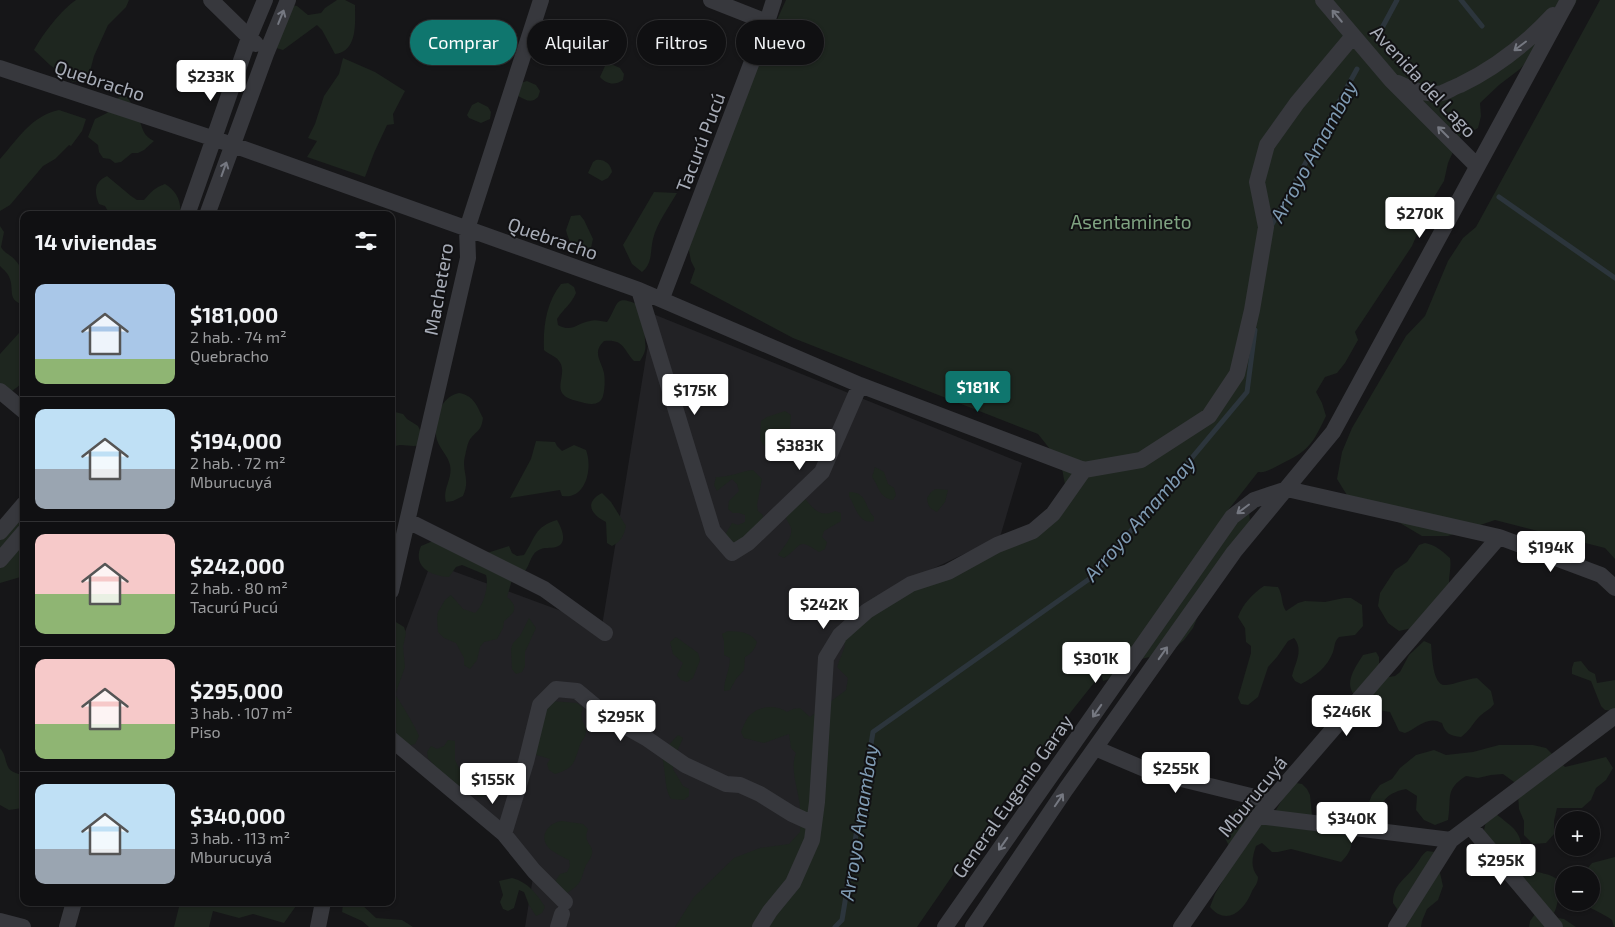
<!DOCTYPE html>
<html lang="es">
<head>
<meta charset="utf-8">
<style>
  body { margin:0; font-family:"Exo 2",sans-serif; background:#1e1e20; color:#f1f3f6; height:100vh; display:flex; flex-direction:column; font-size:19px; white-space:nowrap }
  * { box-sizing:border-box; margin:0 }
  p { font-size:16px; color:#9c9d9f }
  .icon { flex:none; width:28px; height:28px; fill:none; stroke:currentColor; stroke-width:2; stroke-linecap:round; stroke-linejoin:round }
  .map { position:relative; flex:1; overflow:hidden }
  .sheet { position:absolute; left:20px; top:211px; width:375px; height:695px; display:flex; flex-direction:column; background:#101012; border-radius:10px; box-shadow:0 1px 4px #0004,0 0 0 1px #303032 }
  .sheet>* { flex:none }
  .guide { position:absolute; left:410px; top:20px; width:475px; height:45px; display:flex; gap:10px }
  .controls { position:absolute; left:1555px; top:811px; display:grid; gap:10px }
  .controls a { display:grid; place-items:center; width:45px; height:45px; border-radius:50%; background:#101012; box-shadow:0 1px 4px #0004,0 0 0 1px #303032; font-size:25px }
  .price { position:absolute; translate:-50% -42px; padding:0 11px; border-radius:5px; background:#fff; color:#222; font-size:16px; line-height:32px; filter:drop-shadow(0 1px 2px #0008) }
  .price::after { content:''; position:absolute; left:50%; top:30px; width:15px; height:11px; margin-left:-8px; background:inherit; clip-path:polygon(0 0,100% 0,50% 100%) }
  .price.selected { background:#0f766e; color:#fff }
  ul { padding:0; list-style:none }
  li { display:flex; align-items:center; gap:15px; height:125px; padding:0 15px }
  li+li { border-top:1px solid #303032 }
  li span { display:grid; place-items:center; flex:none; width:140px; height:100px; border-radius:10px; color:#555 }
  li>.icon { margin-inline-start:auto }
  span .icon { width:60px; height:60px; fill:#fffc; stroke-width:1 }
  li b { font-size:21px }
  h2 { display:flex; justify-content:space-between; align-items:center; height:60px; padding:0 15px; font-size:21px }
  .pill { padding:0 18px; border-radius:22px; background:#101012; box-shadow:0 1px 4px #0004,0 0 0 1px #303032; font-size:18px; line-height:45px }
  .pill.selected { background:#0f766e; color:#fff }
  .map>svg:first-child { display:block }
</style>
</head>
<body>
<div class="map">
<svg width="1615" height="927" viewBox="0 0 1615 927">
  <rect width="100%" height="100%" fill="#161618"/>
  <path fill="#222225" d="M653,314l369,149 -22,74 -110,52 -78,269 -77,69h-210l9,-56 -143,-143v-59l40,-106 171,63z"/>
  <path fill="#1e261f" d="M76,0h53l-3,7 -18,18 -14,31 -6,23 -15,3 -23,-17 -16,-15c9,-16 27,-40 42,-50z
    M337,0h8l10,5c0,18 3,46 -20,49l-13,-24 -5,-5 -34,25 -7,-2 15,-43 6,1 11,9 13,-2 4,-5z
    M786,0h791l-5,10 -9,8 -35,42 -8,9 -21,16 -19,18 1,13 -3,12 -12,7 -5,-1 -13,29 -4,18 -13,21 -19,44 -57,86 3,8 -13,23 -8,10 -12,4 -9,15 6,11 4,13c-13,27 -17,35 -45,48 -8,4 -15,9 -23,8l-36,46 26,-12 2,14 -16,37 -36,59 -5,12 -9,12 -10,9 -12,5 -25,6 -22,17 -12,4 -2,-7 -73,92 -111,161h-242l19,-30 40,-39 26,-10 29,-4 11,-12c0,-10 1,-22 -1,-32 -2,-15 -9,-32 -3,-47l-5,-5 -2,-14 -25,9 -20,-5 -3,-6c2,-5 5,-13 9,-17 11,-10 26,-10 37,-3l6,-3 7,-1 10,9 36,-27 2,-12 -11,-11 8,-21 -2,-7 8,-26 22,-15 26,-13 134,-50 33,-45 -5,-27 -23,-29 -245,-96 -103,-55 5,-14 -4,-8 -5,-26 59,-155 26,-47z
    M1600,0h15v559l-10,-11 -110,-28 -47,16h-26l-22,-13 -50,-23 -13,-21 5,-27 10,-24 54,-92 19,-20 23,-55 15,-23 13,-11z
    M343,58l32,14 30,19 -12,23 1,10 -7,1 -13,28 -9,24 -58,-20 10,-16 -9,-3 7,-14 9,-28 15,-22z
    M611,64l9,4 4,6 -1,6c-8,6 -17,4 -23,-3l5,-11z
    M527,81l9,4 4,6 -2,6c-7,7 -12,3 -20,-1l3,-13z
    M121,96l6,1c5,7 9,14 12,22 4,10 4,17 15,22l-10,9 -6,3h-6l-11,9 -6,1 -5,-4 -7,-1 -4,-6 -1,-7 -10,-8 7,-18 12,-6 8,-13z
    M478,102l10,5 3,5 -1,7 -9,4 -12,-5 -2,-3 5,-10z
    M59,110l27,9 -4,12 -11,15 -2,-1 -14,14 -12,7 -33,39 -10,6v-52c18,-20 31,-43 59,-49z
    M596,160c8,-1 15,4 16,12l-4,6 -6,3 -14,-8 5,-11z
    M107,176l24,20 6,4h7c7,-8 10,-12 21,-16 11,6 17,18 15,31h-70l-5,-9 -6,-2c-5,-12 -5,-22 8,-28z
    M654,192l23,1c-8,14 -20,30 -24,46 -3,12 0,24 -11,33l-10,-8 -9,-19z
    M580,215l4,5 9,19 -3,13 -6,4c-10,-5 -16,-16 -18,-26l5,-14z
    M0,226l4,6 -3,15c4,7 9,7 14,13 12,12 9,29 9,45 -17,-5 -10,-14 -14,-26 -2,-6 -6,-9 -10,-13z
    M568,283l6,4 2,6c-6,13 -12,15 -19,26l1,6c14,8 19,-2 32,-4 5,-2 11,0 17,1 12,-17 6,-29 32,-17 4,11 6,17 6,28 -1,14 4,13 -5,28h-6c-11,-12 -10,-22 -30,-20 -12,12 -3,19 0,32 1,6 1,16 -1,23 -1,5 -6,8 -11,8 -5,0 -10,-2 -15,-3 -31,-7 -7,-26 -18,-40 -3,-5 -11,-7 -15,-11 -1,-23 2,-47 17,-66z
    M24,332v23l-3,7 3,6v14l-12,9 -12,-2v-35l19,-21z
    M459,393c15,3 17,11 24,25 -2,15 -7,12 -14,23 -2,4 -3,11 -4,15 -4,16 6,22 -2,40l-10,5 -7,1c-4,-13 7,-23 4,-37 -2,-9 -10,-16 -13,-25 -5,-16 3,-44 22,-47z
    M391,411l12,3 4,5 11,7 3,6 -1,13c-11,4 -21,-5 -29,5z
    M785,411l6,4 -1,14 5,9 -3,6 -13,-2c-6,3 -10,6 -16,3l-3,-6 1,-18 6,-4z
    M536,441l19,1 2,4 5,5 12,-6 12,5c7,18 0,50 -24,46l-2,-6 -50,8 21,-39z
    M875,467l9,5 4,12 6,4 2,7 -3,5c-14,-2 -14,-14 -21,-23z
    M753,470l9,9 -5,26 1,6 5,4 -1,6 -20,18 -7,4 -7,-3 -3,-5 7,-12 6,2 7,-3v-7l-6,-2h-6l-5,-4 1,-8 10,-10 -2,-7 -5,-5 -15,12 -3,-6 2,-8c12,1 25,-6 37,-7z
    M936,489l12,1 -3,12 -8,10c-7,-3 -9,-6 -10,-14l4,-6z
    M849,492c19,0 15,15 25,25v4c-16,4 -19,-16 -25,-25z
    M602,493l9,9 15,24c-2,9 -5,16 -14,20l-5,-3 -1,-21c-14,-7 -23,-19 -4,-29z
    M803,496c9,11 16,23 32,15l6,2v8l-17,10 -2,6 5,5 -2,7 -6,3c-22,-15 -16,-7 -35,6l-6,-3c5,-8 15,-17 13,-27 -1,-4 -5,-8 -6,-12z
    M24,500v76l-24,7v-55z
    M557,520c4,7 12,23 -1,27 -6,2 -11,-1 -19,4 -7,5 -7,14 -12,20 -3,4 -8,6 -13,9l-5,17c12,10 8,16 -3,24l-1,7 -6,11 -13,3 -4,5 -3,13 -7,9 -6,-4v-7l-8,-15 -12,-5 -6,-6 -1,-14 1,-6 7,-12 6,-5 12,14 12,4c9,-7 14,-28 11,-38l-24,-10 -6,2 -7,10c-18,-1 -37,-10 -28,-31l12,-5 51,13 25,-8 3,7 5,3 7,-1c12,-18 10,-28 33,-35z
    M1425,543c11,2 17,8 25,15 2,11 -3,21 0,32l-38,38 -13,3 -11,-8 -10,-17 2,-13 15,-23 12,-8 12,-17z
    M1264,586l14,1c5,8 3,17 8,24l12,-8 7,-2 20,1 19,-4h7l11,7 1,21 -8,9 -16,2c-5,5 -4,9 -6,15 -5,14 -18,25 -32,32l-6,-3 -3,-5c3,-13 12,-26 2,-38l-6,3 -11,16 -9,10 -10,30 -10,8 -7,-1 -3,-6 13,-45v-7l-5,-4 -1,-14 -7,-11c5,-13 14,-23 26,-31z
    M529,618l7,10 -11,24v14l-3,6 -6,2 -4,-5 -1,-20 2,-6 7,-7z
    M391,619l13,8 2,6 -3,14 2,20 -10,28c4,4 21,33 24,41l-4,8 -7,2 -17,-11z
    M728,631c12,1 21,0 29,11 -2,7 -5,11 -12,15l-1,13 -8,9 -6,11 -6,1c0,-12 6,-21 6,-33l-6,-3v-14l-2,-7z
    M676,637l22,16 2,7 -7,18 -6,4 -6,-2 -4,-5 6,-12 -10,-9 -3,-12z
    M1424,641l7,3c1,9 1,43 15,41 10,-1 20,-6 31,-7l14,13 3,13c-4,6 -11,8 -16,14 -6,7 -9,13 -17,19 -11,-1 -16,-4 -19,-14 -15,-8 -24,5 -37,10l-6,-2 -9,-19c-15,-2 -39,-10 -40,-28 0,-10 8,-21 13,-29l13,-3 3,5v13l10,7 6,-1 5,-4 9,-17z
    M1581,661l8,10 6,3 2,9 18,-3v31l-10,-1 -4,-4 -10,-25 -19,-7v-6l2,-6z
    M550,701l27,2 6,5c-5,13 2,12 3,23 0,6 -4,9 -6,14 -6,17 -5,23 -25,29l-6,-4 -2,-6 3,-5 -20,-6z
    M678,735l5,3 -8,18 -2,13 10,17 6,3v7l-5,4 -13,-1c-7,-11 -5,-28 -9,-42l6,-11z
    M448,740l7,1v19l6,12c11,-9 26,-1 31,11l-5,11 -6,3 -6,-2 -10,-10 -13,1 -24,-28 -1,-6 4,-6 6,3 7,-3z
    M1499,745h34l13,3 19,19 41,-10 7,11 -7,12 -10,8 -5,12 -9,8h-25l-3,13v13l-8,9 -13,1 -9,-9v-14l-5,-12 -1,-14 -4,-13 -11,-8 -12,1 -13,3 -12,-2c-22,14 -14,22 -18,44l-13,5 -11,-5 -8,-10 1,-14 -11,-7c-24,5 -24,15 -33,36l-11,-6 10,-24 8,-10 12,-6 8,-11 16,-13 18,-5 12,5 27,-3z
    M0,748c10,12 1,24 24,27l-1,33 -14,2 -9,-5z
    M1296,783l6,1 5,5 3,6 2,20 36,18c7,11 2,20 -7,29l-50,-13 -13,3h-6l-10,-9 -6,3c-4,12 -6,21 2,31 0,6 -3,9 -6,14 -7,19 -25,36 -42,16l5,-13 7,-12 8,-34 -6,-12c5,-24 10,-32 34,-34l1,12 17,-4 10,-17z
    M1493,813c6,2 9,6 13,9 19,14 14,22 17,42 10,11 25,7 35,16 2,9 0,26 -4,33l4,5 6,1 12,8h-47l1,-6 8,-11 -55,-75 4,-19z
    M562,821l21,3 5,5c-6,15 6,14 4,25 -1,4 -4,8 -6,11 -6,15 -3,18 -19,28l-14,-8 7,-11 7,-2 3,-6 -1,-6c-5,-2 -18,-9 -21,-13 -10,-12 2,-25 14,-26z
    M1427,851l8,1 2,14 3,7 3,13 -5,14 -11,9 -5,12 -1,6h-24v-18l-4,-6c0,-19 12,-23 22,-37 5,-6 6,-11 12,-15z
    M1615,857v70h-1l-2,-7c-9,-7 -20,-10 -29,-17l8,-1v-27h-9l10,-12z
    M512,878c16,4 25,16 33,29l-3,6 -6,3 -7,-11 -5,-13 -5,-2 -5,18 -6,3 -5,-2 -3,-7 3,-7 -4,-14z
    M180,903v-1l118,1 -14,20 -31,-9 -14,4 -26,-7 -4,16h-35z
    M348,903h12l16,15 26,2 11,7h-44l-7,-6 -20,-9 1,-7z"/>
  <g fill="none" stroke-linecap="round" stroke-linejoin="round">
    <path stroke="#2c353c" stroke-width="5" d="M1461,0l21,26
      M1382,28l15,-28
      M1499,197l116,81
      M1270,228l87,-159
      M835,927l7,-7 31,-188 219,-155 155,-185 8,-62"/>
    <path stroke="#37383d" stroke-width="16" d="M211,0l45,44
      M711,0l56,22
      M1323,0l68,80 86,86
      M0,68l233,77 406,145 221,95 224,85
      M1398,83c11,6 32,13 44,10 6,-2 12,-6 18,-8 35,-17 67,-42 93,-70
      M187,215l62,-177 16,-38
      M207,215l59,-161 22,-54
      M639,290l74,241 19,22 16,-10 74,-71 38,-87
      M662,298l105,-276 7,-22
      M0,391l24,20
      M1287,489l212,48 102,38 14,13
      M408,521l136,68 61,44
      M0,532l24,-28
      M0,560l24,-28
      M391,591l77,-333 -1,-29 74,-229
      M391,739l113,95 30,37 31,31
      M1095,748l54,23 122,30
      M1258,816l193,24
      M1470,826l85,101
      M504,834l22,-72 14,-57 16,-16 21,2 30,25 39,22 39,27 41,19 14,1 20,9 32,20 22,10
      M0,921l23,6
      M67,927l7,-25
      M318,927l5,-25
      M558,927l4,-13
      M760,927l10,-16 23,-28 19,-43 5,-38 9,-144 14,-23 27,-24 44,-27 37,-12 49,-27 36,-14 20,-17 31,-44 57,-10 68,-44 28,-42 15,-64 14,-83 -9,-45 10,-37 30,-42 56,-67
      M945,927l287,-410 22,-17 33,-11
      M973,927l93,-138 168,-237 99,-120 235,-432
      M1181,927l77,-111 241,-279
      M1396,927l55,-87 164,-124"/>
  </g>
  <defs><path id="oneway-shaft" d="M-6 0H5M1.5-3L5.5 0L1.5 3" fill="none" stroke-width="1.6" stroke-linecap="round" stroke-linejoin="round" transform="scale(1.25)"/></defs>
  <g stroke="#757881">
    <use href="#oneway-shaft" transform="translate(1337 16) rotate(-130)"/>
    <use href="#oneway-shaft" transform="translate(281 17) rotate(-68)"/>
    <use href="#oneway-shaft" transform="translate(1520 46) rotate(143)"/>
    <use href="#oneway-shaft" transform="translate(1443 132) rotate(-135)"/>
    <use href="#oneway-shaft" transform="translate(224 169) rotate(-70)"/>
    <use href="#oneway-shaft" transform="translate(1243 509) rotate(143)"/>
    <use href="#oneway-shaft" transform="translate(1163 653) rotate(-55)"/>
    <use href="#oneway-shaft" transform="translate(1097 711) rotate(125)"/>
    <use href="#oneway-shaft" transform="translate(1059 800) rotate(-56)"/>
    <use href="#oneway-shaft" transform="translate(1003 844) rotate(125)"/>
  </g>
  <g text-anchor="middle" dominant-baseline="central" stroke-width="4" stroke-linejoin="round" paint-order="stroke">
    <g font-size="19" fill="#a8adb8" stroke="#111113">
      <text transform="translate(100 80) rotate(18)">Quebracho</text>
      <text transform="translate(1424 81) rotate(47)">Avenida del Lago</text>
      <text transform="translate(700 142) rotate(-69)">Tacurú Pucú</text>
      <text transform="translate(553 238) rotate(19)">Quebracho</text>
      <text transform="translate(438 289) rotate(-80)">Machetero</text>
      <text transform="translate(1012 796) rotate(-55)">General Eugenio Garay</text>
      <text transform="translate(1252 796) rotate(-51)">Mburucuyá</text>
    </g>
    <g font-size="19" fill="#7fa381" stroke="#111113">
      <text x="1131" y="221">Asentamineto</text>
    </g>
    <g font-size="20" font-style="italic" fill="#7f9bb3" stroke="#111113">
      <text transform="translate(1313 151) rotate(-61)">Arroyo Amambay</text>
      <text transform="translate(1139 518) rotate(-49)">Arroyo Amambay</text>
      <text transform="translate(858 822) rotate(-81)">Arroyo Amambay</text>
    </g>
  </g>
</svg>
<div class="controls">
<a>+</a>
<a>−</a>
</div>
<b class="price" style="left:211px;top:102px">$233K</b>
<b class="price" style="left:1420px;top:239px">$270K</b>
<b class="price selected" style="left:978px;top:413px">$181K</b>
<b class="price" style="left:695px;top:416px">$175K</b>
<b class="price" style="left:800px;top:471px">$383K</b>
<b class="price" style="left:1551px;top:573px">$194K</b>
<b class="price" style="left:824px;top:630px">$242K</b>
<b class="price" style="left:1096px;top:684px">$301K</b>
<b class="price" style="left:1347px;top:737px">$246K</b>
<b class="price" style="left:621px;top:742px">$295K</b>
<b class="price" style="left:1176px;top:794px">$255K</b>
<b class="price" style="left:493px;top:805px">$155K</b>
<b class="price" style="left:1352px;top:844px">$340K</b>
<b class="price" style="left:1501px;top:886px">$295K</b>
<div class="guide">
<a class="pill selected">Comprar</a>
<a class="pill">Alquilar</a>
<a class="pill">Filtros</a>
<a class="pill">Nuevo</a>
</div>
<section class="sheet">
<h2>14 viviendas<svg class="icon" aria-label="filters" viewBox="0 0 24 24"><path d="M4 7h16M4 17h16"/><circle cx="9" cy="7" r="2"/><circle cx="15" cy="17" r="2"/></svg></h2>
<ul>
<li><span style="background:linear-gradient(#a9c7e8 75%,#8fb573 0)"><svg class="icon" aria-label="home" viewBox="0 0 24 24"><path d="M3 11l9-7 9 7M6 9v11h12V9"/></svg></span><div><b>$181,000</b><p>2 hab. · 74 m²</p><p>Quebracho</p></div></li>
<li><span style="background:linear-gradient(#bfe0f5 60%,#9aa5b1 0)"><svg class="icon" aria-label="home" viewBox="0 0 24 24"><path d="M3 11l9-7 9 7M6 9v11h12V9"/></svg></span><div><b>$194,000</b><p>2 hab. · 72 m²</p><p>Mburucuyá</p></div></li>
<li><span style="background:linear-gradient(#f6c9c9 60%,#8fb573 0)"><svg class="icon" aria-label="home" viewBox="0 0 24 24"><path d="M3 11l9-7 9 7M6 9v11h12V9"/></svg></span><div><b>$242,000</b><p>2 hab. · 80 m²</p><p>Tacurú Pucú</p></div></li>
<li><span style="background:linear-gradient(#f6c9c9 65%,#8fb573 0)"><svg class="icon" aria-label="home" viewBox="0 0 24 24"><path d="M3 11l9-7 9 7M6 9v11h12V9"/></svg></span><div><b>$295,000</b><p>3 hab. · 107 m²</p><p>Piso</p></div></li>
<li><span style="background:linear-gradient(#bfe0f5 65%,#9aa5b1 0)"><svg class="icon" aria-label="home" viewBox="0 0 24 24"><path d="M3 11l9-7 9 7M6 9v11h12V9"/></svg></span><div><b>$340,000</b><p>3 hab. · 113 m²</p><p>Mburucuyá</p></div></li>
</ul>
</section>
</div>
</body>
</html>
